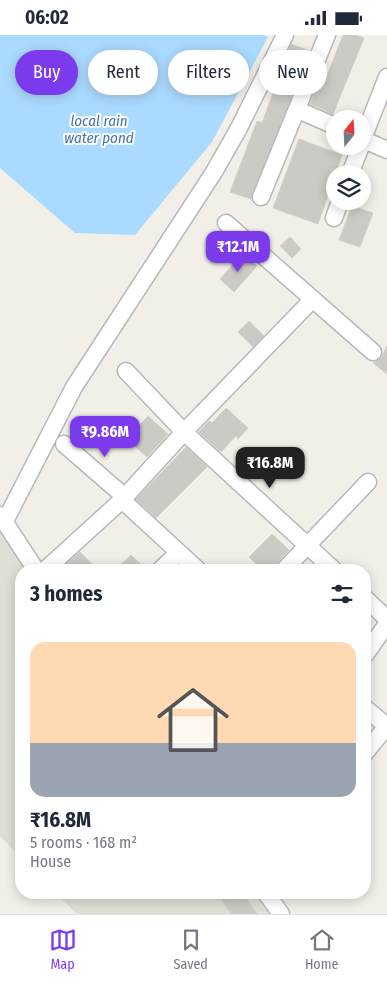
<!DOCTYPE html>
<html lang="en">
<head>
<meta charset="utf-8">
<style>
  body { margin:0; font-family:"Fira Sans Condensed",sans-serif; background:#f6f6f7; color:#1f2937; height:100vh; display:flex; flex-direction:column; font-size:19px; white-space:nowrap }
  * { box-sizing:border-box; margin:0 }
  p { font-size:16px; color:#747a83 }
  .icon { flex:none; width:28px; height:28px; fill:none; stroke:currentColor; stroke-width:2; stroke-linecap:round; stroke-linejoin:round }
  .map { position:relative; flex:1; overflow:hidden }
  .panel { position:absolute; left:15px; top:529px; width:356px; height:335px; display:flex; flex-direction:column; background:#fff; border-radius:20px; box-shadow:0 2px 12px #0003 }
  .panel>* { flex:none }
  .top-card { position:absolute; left:15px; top:15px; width:358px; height:45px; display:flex; gap:10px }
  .needle { width:32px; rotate:18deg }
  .fabs { position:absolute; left:326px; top:75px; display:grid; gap:10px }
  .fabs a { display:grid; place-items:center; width:45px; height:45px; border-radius:50%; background:#fff; box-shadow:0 2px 12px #0003; font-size:25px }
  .price { position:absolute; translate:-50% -42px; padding:0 11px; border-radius:10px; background:#7c3aed; color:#fff; font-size:16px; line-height:32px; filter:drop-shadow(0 1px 2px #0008) }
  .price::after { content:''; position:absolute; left:50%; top:30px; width:15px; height:11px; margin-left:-8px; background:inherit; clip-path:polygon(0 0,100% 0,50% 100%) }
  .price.on { background:#222; color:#fff }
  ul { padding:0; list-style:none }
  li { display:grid; align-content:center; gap:10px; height:265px; padding:0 15px }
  li span { display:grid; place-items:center; height:155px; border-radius:15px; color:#555 }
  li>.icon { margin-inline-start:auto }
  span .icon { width:90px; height:90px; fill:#fffc; stroke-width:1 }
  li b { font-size:21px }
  h2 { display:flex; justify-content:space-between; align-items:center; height:60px; padding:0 15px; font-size:21px }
  .chip { padding:0 18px; border-radius:22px; background:#fff; box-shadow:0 2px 12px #0003; font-size:18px; line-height:45px }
  .chip.on { background:#7c3aed; color:#fff }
  .status { display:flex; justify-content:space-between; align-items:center; height:35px; padding:0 25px; background:#fff; direction:ltr }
  .status svg { height:14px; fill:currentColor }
  .tabs { display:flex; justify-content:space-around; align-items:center; height:70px; border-top:1px solid #e0e1e3; background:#fff; font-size:14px; color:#747a83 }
  .tabs a { display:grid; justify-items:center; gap:2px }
  .tabs .on { color:#7c3aed }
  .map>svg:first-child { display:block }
</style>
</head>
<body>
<div class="status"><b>06:02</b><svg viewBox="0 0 49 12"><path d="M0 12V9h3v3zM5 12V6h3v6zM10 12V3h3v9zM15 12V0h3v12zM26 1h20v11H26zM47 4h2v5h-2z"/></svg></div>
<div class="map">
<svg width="387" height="879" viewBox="0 0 387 879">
  <rect width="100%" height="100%" fill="#f1efe8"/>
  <path fill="#e1ded6" d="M0,479l44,56h-23v288l-21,-22z
    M56,858h213l15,21h-207z"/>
  <path fill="#aadaff" d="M0,0h264l4,2 -56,105 -77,93 -60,-2 -75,-65z"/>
  <path fill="#cccac5" stroke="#d6d1c6" d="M343,0h13l8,3 -31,76 -23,-10 11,-28 5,2z
    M291,9l19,7 -59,148 -21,-7 27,-71 5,2z
    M299,104l43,16 -24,69 -45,-16z
    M352,171l21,7 -13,34 -21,-7z
    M290,202l11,12 -9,9 -12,-12z
    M243,218l14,13 -23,26 -14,-13z
    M249,286l15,15 -11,11 -15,-15z
    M387,311v28l-14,-11 8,-5z
    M226,373l22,20 -10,11 -2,-3 -15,16 -22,-20 10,-11 3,2z
    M148,381l20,18 -21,23 -20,-18z
    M186,412l21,20 -51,51 -20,-19z
    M272,499l17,16 -12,13 -3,7h-11l-14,-13z
    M80,517l18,18h-38l7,-7z
    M131,520l16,15h-32z
    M217,858h26l14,21h-26z"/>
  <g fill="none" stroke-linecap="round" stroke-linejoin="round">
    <g stroke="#b5b8bc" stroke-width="19">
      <path id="minor" d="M298,75l37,16
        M362,104l25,11
        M362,106l25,-64
        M350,139l11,-28
        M261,162l66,-162
        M334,183l6,-17
        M226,188l147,129
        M126,336l58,61 150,138
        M64,409l61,53
        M122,465l76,70
        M0,480l36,55
        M4,488l70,-136 140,-215 25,-44 46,-93
        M45,535l77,-70 62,-68 129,-133
        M160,535l18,-17
        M284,535l84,-88
        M365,563l22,21
        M365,620l22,-31
        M365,673l22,18
        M365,718l22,-27
        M266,858l15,21"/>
    </g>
    <use href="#minor" stroke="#fff" stroke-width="16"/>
  </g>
  <g text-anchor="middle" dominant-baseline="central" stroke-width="4" stroke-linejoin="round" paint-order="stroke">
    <g font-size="15" font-style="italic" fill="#4174aa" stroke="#fff">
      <text x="99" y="86">local rain<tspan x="99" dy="17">water pond</tspan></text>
    </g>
  </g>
</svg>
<div class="fabs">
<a><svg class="needle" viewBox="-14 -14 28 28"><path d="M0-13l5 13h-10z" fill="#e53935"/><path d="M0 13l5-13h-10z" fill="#747a83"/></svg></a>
<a><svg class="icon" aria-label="layers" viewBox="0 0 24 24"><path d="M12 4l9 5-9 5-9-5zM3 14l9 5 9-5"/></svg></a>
</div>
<b class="price" style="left:238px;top:238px">₹12.1M</b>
<b class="price" style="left:105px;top:423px">₹9.86M</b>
<b class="price on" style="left:270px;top:454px">₹16.8M</b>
<div class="top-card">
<a class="chip on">Buy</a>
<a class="chip">Rent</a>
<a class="chip">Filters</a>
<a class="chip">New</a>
</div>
<section class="panel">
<h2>3 homes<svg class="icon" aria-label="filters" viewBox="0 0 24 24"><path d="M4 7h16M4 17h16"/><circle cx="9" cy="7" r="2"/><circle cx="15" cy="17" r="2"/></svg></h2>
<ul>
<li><span style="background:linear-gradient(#ffd9b3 65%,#9aa5b1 0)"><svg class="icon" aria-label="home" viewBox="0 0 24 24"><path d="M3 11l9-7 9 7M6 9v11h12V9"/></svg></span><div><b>₹16.8M</b><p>5 rooms · 168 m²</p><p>House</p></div></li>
</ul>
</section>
</div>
<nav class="tabs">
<a class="on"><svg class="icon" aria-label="map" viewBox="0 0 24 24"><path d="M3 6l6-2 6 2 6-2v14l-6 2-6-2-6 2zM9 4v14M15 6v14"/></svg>Map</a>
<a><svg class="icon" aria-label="saved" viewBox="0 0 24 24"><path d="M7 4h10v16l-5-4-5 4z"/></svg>Saved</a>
<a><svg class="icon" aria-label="home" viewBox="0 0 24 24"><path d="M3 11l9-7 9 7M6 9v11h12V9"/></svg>Home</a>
</nav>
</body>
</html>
